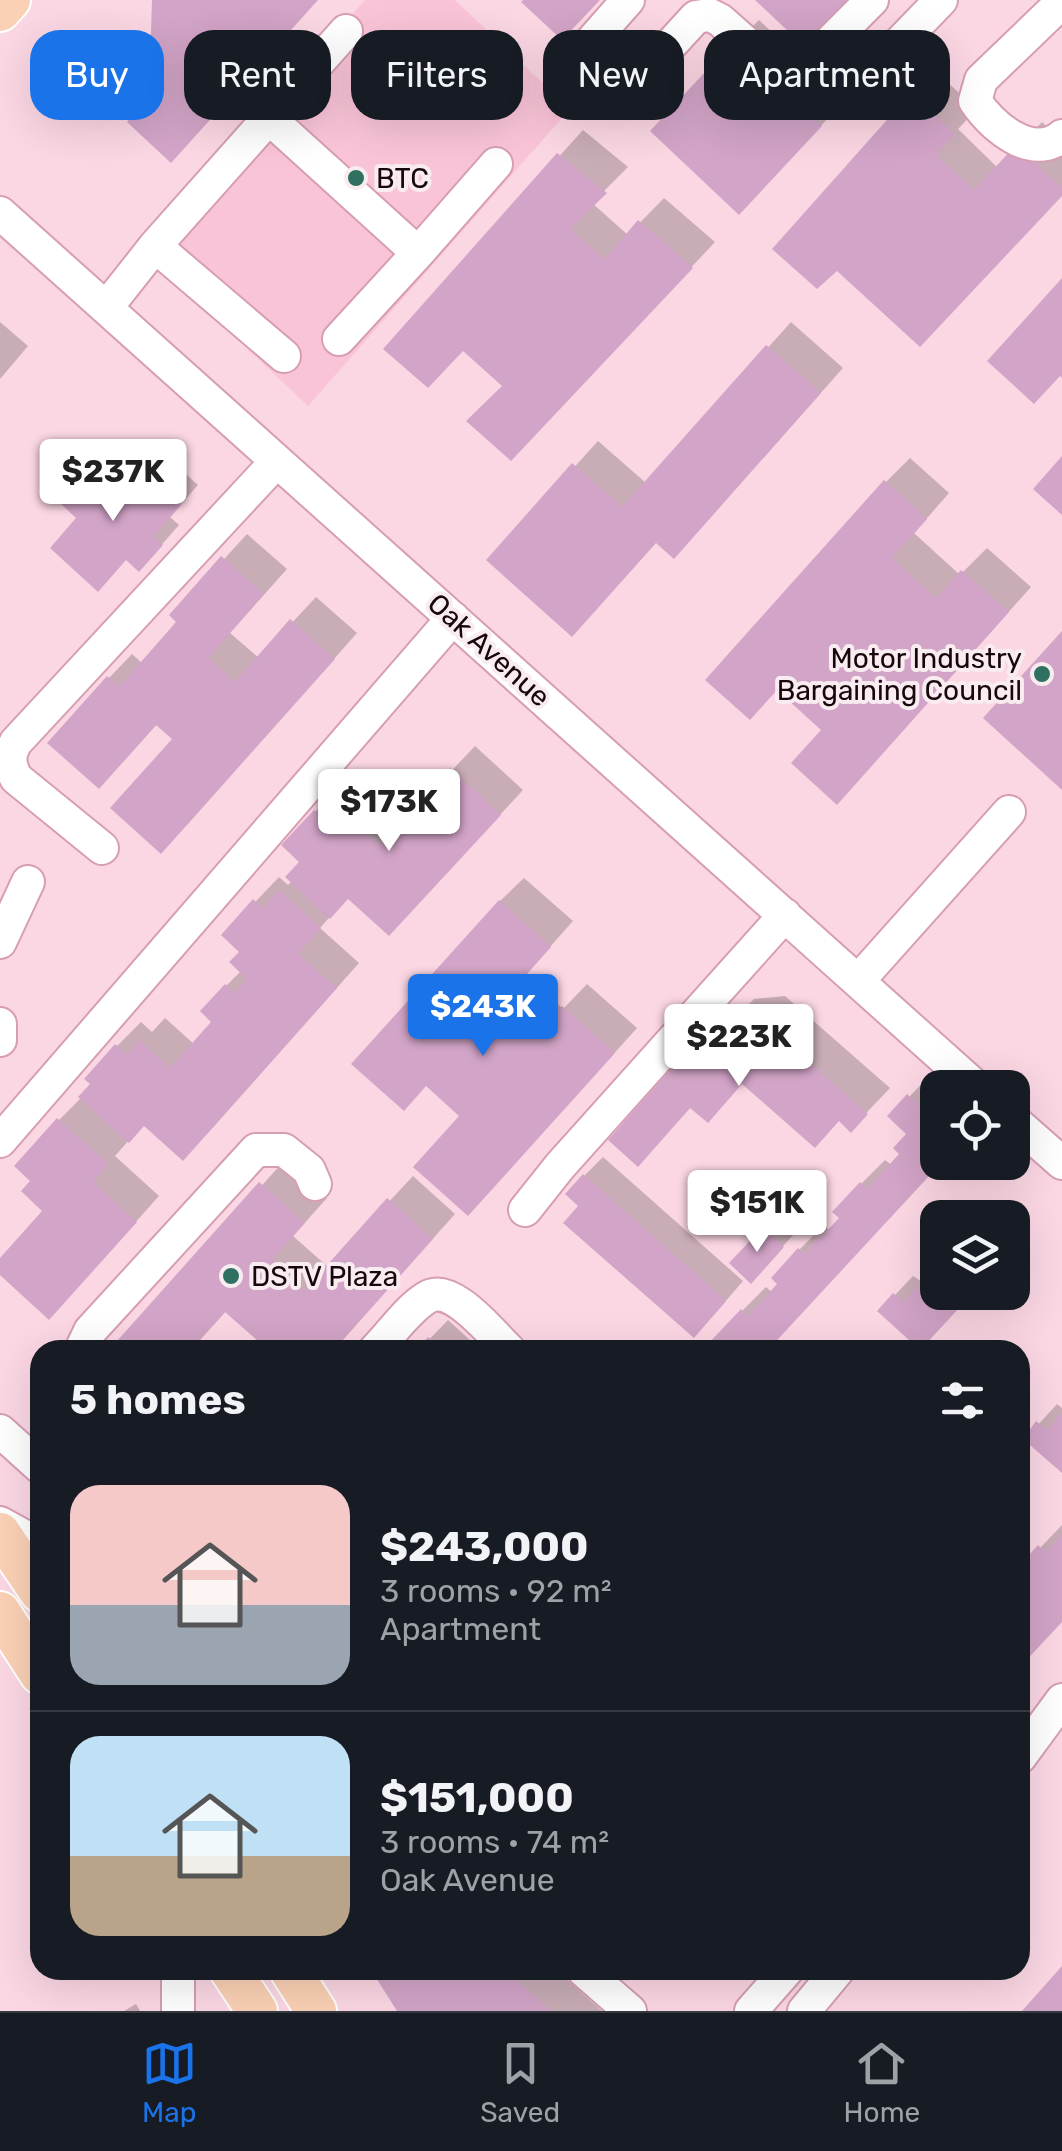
<!DOCTYPE html>
<html lang="en">
<head>
<meta charset="utf-8">
<style>
  body { margin:0; font-family:Rubik,sans-serif; background:#20242c; color:#f1f3f6; height:100vh; display:flex; flex-direction:column; font-size:38px; white-space:nowrap }
  * { box-sizing:border-box; margin:0 }
  p { font-size:32px; color:#9ea1a6 }
  .icon { flex:none; width:55px; height:55px; fill:none; stroke:currentColor; stroke-width:2; stroke-linecap:round; stroke-linejoin:round }
  .map { position:relative; flex:1; overflow:hidden }
  .side { position:absolute; left:30px; top:1340px; width:1000px; height:640px; display:flex; flex-direction:column; background:#171b24; border-radius:30px; box-shadow:0 10px 40px #0002 }
  .side>* { flex:none }
  .top-card { position:absolute; left:30px; top:30px; width:1002px; height:90px; display:flex; gap:20px }
  .tools { position:absolute; left:920px; top:1070px; display:grid; gap:20px }
  .tools a { display:grid; place-items:center; width:110px; height:110px; border-radius:20px; background:#171b24; box-shadow:0 10px 40px #0002; font-size:50px }
  .price { position:absolute; translate:-50% -85px; padding:0 22px; border-radius:10px; background:#fff; color:#222; font-size:32px; line-height:65px; filter:drop-shadow(0 2px 5px #0008) }
  .price::after { content:''; position:absolute; left:50%; top:60px; width:30px; height:22px; margin-left:-15px; background:inherit; clip-path:polygon(0 0,100% 0,50% 100%) }
  .price.on { background:#1a73e8; color:#fff }
  ul { padding:0; list-style:none }
  li { display:flex; align-items:center; gap:30px; height:250px; padding:0 40px }
  li+li { border-top:2px solid #363941 }
  li span { display:grid; place-items:center; flex:none; width:280px; height:200px; border-radius:30px; color:#555 }
  li>.icon { margin-inline-start:auto }
  span .icon { width:120px; height:120px; fill:#fffc; stroke-width:1 }
  li b { font-size:42px }
  h2 { display:flex; justify-content:space-between; align-items:center; height:120px; padding:0 40px; font-size:42px }
  .pill { padding:0 35px; border-radius:30px; background:#171b24; box-shadow:0 10px 40px #0002; font-size:35px; line-height:90px }
  .pill.on { background:#1a73e8; color:#fff }
  .tabs { display:flex; justify-content:space-around; align-items:center; height:140px; border-top:2px solid #363941; background:#171b24; font-size:28px; color:#9ea1a6 }
  .tabs a { display:grid; justify-items:center; gap:5px }
  .tabs .on { color:#1a73e8 }
  .map>svg:first-child { display:block }
</style>
</head>
<body>
<div class="map">
<svg width="1062" height="2011" viewBox="0 0 1062 2011">
  <rect width="100%" height="100%" fill="#fbd7e4"/>
  <path fill="#fac4d8" d="M365,0h90l115,109 -262,297 -167,-158z"/>
  <path fill="#0003" d="M759,20l85,81 -81,87 -28,-144z
    M936,72l41,37 -19,20 40,39 44,-46 20,19v53l-118,125 -32,-223z
    M583,130l45,37 -36,36 36,32 36,-37 51,44 -180,192 -29,-49 -42,-36 -78,-1z
    M0,322l28,24 -28,33z
    M791,322l52,46 -145,163 -41,10 -167,19 108,-119 48,42z
    M152,444l46,41 -28,32 9,8 -22,25 -77,-32 11,-48 18,-19 19,17z
    M910,458l39,35 -35,40 46,42 27,-27 44,39 -170,190 -36,-48 61,-247z
    M247,534l40,35 -57,64 29,25 57,-61 41,36 -172,194 -9,-88 -18,-16 -35,39 -14,-84 23,-24 11,10 37,-43 -7,-6z
    M475,746l48,44 -110,119 -64,-13 -6,6 -23,26 39,35 -152,171 -62,-11 -15,16 -15,17 44,40 -86,96 -73,-20v-10l46,-51 -13,-30 26,-61 23,-23 35,-51 24,-24 11,10 13,-14 29,26 21,-22 12,-37 15,-15v-18l-18,-17 55,-58 9,8 4,-4 11,-19 12,-50 24,-24 22,20 12,-13 30,27z
    M524,878l49,43 -48,54 38,34 24,-25 50,44 -145,161 -30,-74 38,-214z
    M785,996l105,92 -39,41 -11,-10 -97,-37 -51,24 -54,58 -26,-24 111,-124 7,7 24,-24z
    M933,1072l17,16h-12v74l-172,188h-50l26,-39 24,-24 7,6 8,-9 -7,-7 26,-28 24,-24 6,6 13,-13 -7,-6 26,-29 23,-23 7,5 10,-11 7,-20 -18,-18z
    M603,1157l140,124 -31,36 -128,-141z
    M285,1160l42,38 -34,38 35,31 85,-91 42,38 -122,136h-80l8,-9 -34,-31 -36,40h-79z
    M777,1216l18,17 -32,35 -30,-5z
    M913,1276l25,16h35l-51,56 -27,-53z
    M448,1320l33,30h-62z
    M1057,1404l5,4v62l-36,-32z
    M1020,1511l7,7 -7,8z
    M1062,1525v95l-42,45v-96z
    M374,1970h182l46,41h-202z
    M136,2004l4,7h-16z"/>
  <path fill="#d2a4c7" d="M152,0h166l-147,163 -44,-41 22,-27z
    M523,0h77l-38,40 -41,-38z
    M755,0h103l-48,52z
    M733,42l89,84 -83,89 -89,-84z
    M910,94l45,40 -19,21 38,35 42,-45 46,43v8l-142,151 -83,-76 -20,18 -45,-40z
    M557,153l50,40 -37,36 35,30 33,-39 55,48 -182,193 -45,-40 36,-35 -39,-35 -35,37 -45,-39z
    M1062,278v100l-2,-2 -26,28 -47,-43z
    M766,345l55,48 -147,166 -18,-16 -84,94 -86,-77 86,-97 50,44z
    M1062,456v59l-29,-26z
    M132,460l49,45 -28,32 10,8 -24,27 -13,-12 -28,32 -48,-44 26,-30 -17,-16 30,-34 20,18z
    M884,480l43,39 -35,39 44,40 25,-28 48,42 -172,193 -46,-42 30,-33 -44,-40 -27,30 -45,-40z
    M221,556l43,38 -56,64 27,24 55,-63 45,40 -174,195 -51,-46 62,-69 -16,-14 -57,64 -52,-46 60,-67 12,11 57,-65 -7,-7z
    M1062,631v159l-79,-72z
    M450,768l51,47 -112,121 -41,-37 -18,20 -45,-42 14,-15 -18,-17 33,-35 22,21 12,-14 30,28z
    M279,890l42,38 -23,26 39,34 -154,173 -39,-35 -15,17 -51,-46 12,-13 -6,-5 31,-35 12,11 12,-15 31,28 41,-46 -11,-11 25,-27 10,9 12,-14 -18,-17 10,-10 -18,-17 32,-36 10,9z
    M499,900l52,47 -48,54 35,31 24,-26 53,47 -147,163 -55,-49 46,-51 -33,-30 -22,25 -53,-47z
    M760,1019l108,95 -17,19 -12,-12 -24,27 -73,-64 -34,39 -18,-15 -52,59 -30,-27 89,-101 9,8 21,-25z
    M907,1094l31,28v40h4l-174,188h-55l-6,-5 34,-36 7,7 29,-32 -6,-6 27,-30 7,6 34,-36 -7,-6 28,-30 7,7 32,-35 -6,-6 13,-14 -19,-18z
    M57,1118l51,46 -15,18 44,40 -88,98 -49,-45v-17l42,-47 -21,-20 9,-10 -16,-15z
    M583,1174l143,127 -32,37 -131,-115 15,-17 -13,-12z
    M259,1182l46,41 -34,38 33,30 83,-93 46,41 -99,111h-84l8,-9 -33,-29 -34,38h-82z
    M763,1227l21,20 -33,37 -22,-21z
    M938,1247v45h36l-54,58 -43,-39 16,-18 10,9 33,-37 -8,-7z
    M428,1337l15,13h-27z
    M1062,1412v61l-39,-34 13,-18 11,9z
    M1062,1534v88l-42,45v-102l18,-20 7,7z
    M1062,1966v45h-40z
    M371,1970h134l46,41h-154z"/>
  <g fill="none" stroke-linecap="round" stroke-linejoin="round">
    <g stroke="#d79eb3" stroke-width="36">
      <path id="minor" d="M1062,2l-81,78 -6,21c18,26 57,60 87,35
        M583,51l45,-51
        M818,54l54,-54
        M621,99l75,-82 14,-2 10,5 86,76c16,8 25,6 42,0l93,-96
        M269,118l149,135 -79,86
        M0,213l977,875
        M155,246l129,110
        M418,253l78,-89
        M106,308l49,-62 191,-215
        M102,848l-86,-70c-7,-15 -8,-21 0,-36l261,-281
        M0,942l28,-60
        M858,981l151,-169
        M0,1024v16
        M1012,1119l50,44
        M0,1141l453,-523
        M525,1210l35,-44 225,-251
        M81,1350l9,-19 166,-181h28l25,20 6,14
        M375,1350c16,-16 32,-40 51,-52 25,-17 66,36 83,52
        M0,1431l40,36
        M0,1523l40,22
        M1020,1757l42,-57
        M583,1970l47,41
        M178,2011v-41
        M751,2011l36,-41
        M804,2011l34,-41"/>
    </g>
    <g stroke="#fff" stroke-width="44">
      <path id="major" d="M0,11l10,-11
        M0,1533l40,59
        M0,1612l40,62
        M230,1970l27,41
        M290,1970l26,41"/>
    </g>
    <use href="#minor" stroke="#fff" stroke-width="32"/>
    <use href="#major" stroke="#fbd1b5" stroke-width="40"/>
  </g>
  <g fill="#2f7061" stroke="#f8ecf0" stroke-width="4">
    <circle cx="356" cy="178" r="10"/>
    <circle cx="1042" cy="674" r="10"/>
    <circle cx="231" cy="1276" r="10"/>
  </g>
  <g text-anchor="middle" dominant-baseline="central" stroke-width="8" stroke-linejoin="round" paint-order="stroke">
    <g font-size="28" fill="#18060d" stroke="#f8ecf0" text-anchor="start">
      <text x="376" y="178">BTC</text>
      <text x="1022" y="658" text-anchor="end">Motor Industry<tspan x="1022" dy="32">Bargaining Council</tspan></text>
      <text x="251" y="1276">DSTV Plaza</text>
    </g>
    <g font-size="28" fill="#18060d" stroke="#f8ecf0">
      <text transform="translate(489 650) rotate(42)">Oak Avenue</text>
    </g>
  </g>
</svg>
<div class="tools">
<a><svg class="icon" aria-label="locate" viewBox="0 0 24 24"><circle cx="12" cy="12" r="6"/><path d="M12 2v4M12 18v4M2 12h4M18 12h4"/></svg></a>
<a><svg class="icon" aria-label="layers" viewBox="0 0 24 24"><path d="M12 4l9 5-9 5-9-5zM3 14l9 5 9-5"/></svg></a>
</div>
<b class="price" style="left:113px;top:524px">$237K</b>
<b class="price" style="left:389px;top:854px">$173K</b>
<b class="price on" style="left:483px;top:1059px">$243K</b>
<b class="price" style="left:739px;top:1089px">$223K</b>
<b class="price" style="left:757px;top:1255px">$151K</b>
<div class="top-card">
<a class="pill on">Buy</a>
<a class="pill">Rent</a>
<a class="pill">Filters</a>
<a class="pill">New</a>
<a class="pill">Apartment</a>
</div>
<section class="side">
<h2>5 homes<svg class="icon" aria-label="filters" viewBox="0 0 24 24"><path d="M4 7h16M4 17h16"/><circle cx="9" cy="7" r="2"/><circle cx="15" cy="17" r="2"/></svg></h2>
<ul>
<li><span style="background:linear-gradient(#f6c9c9 60%,#9aa5b1 0)"><svg class="icon" aria-label="home" viewBox="0 0 24 24"><path d="M3 11l9-7 9 7M6 9v11h12V9"/></svg></span><div><b>$243,000</b><p>3 rooms · 92 m²</p><p>Apartment</p></div></li>
<li><span style="background:linear-gradient(#bfe0f5 60%,#b9a48a 0)"><svg class="icon" aria-label="home" viewBox="0 0 24 24"><path d="M3 11l9-7 9 7M6 9v11h12V9"/></svg></span><div><b>$151,000</b><p>3 rooms · 74 m²</p><p>Oak Avenue</p></div></li>
</ul>
</section>
</div>
<nav class="tabs">
<a class="on"><svg class="icon" aria-label="map" viewBox="0 0 24 24"><path d="M3 6l6-2 6 2 6-2v14l-6 2-6-2-6 2zM9 4v14M15 6v14"/></svg>Map</a>
<a><svg class="icon" aria-label="saved" viewBox="0 0 24 24"><path d="M7 4h10v16l-5-4-5 4z"/></svg>Saved</a>
<a><svg class="icon" aria-label="home" viewBox="0 0 24 24"><path d="M3 11l9-7 9 7M6 9v11h12V9"/></svg>Home</a>
</nav>
</body>
</html>
